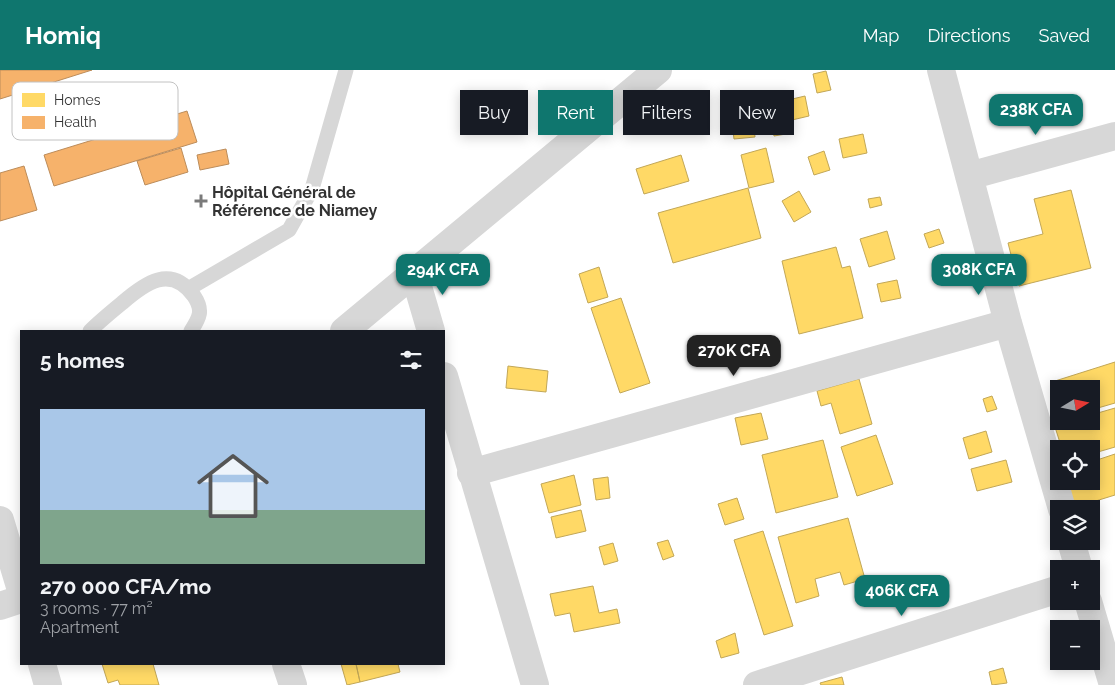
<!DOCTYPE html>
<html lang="en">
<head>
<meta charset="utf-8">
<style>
  body { margin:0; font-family:Raleway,sans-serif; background:#20242c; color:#f1f3f6; height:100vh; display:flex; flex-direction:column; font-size:19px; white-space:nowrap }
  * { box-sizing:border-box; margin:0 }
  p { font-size:16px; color:#9ea1a6 }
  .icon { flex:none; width:28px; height:28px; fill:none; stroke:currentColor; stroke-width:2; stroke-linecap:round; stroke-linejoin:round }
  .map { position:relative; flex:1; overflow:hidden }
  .side { position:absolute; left:20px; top:260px; width:425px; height:335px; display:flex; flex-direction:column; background:#171b24; border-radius:0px; box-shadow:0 2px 12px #0003 }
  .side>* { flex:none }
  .top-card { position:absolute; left:460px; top:20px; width:475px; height:45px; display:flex; gap:10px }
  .needle { width:32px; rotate:80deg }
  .fabs { position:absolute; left:1050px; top:310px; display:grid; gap:10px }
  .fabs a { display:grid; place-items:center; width:50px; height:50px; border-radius:0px; background:#171b24; box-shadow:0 2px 12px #0003; font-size:25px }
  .price { position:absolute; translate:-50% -42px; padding:0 11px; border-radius:10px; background:#0f766e; color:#fff; font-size:16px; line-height:32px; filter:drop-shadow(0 1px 2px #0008) }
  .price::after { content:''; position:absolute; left:50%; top:30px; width:15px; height:11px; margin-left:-8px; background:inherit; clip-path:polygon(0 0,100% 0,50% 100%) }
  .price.active { background:#222; color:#fff }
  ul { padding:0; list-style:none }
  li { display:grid; align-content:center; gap:10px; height:265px; padding:0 20px }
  li span { display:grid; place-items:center; height:155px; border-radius:0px; color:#555 }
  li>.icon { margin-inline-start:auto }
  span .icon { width:90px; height:90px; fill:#fffc; stroke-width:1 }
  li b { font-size:21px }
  h2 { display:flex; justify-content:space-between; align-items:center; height:60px; padding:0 20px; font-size:21px }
  .tag { padding:0 18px; border-radius:0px; background:#171b24; box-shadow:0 2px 12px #0003; font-size:18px; line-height:45px }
  .tag.active { background:#0f766e; color:#fff }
  header { display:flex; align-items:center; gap:30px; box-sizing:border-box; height:70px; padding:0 25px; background:#0f766e; color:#fff }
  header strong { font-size:24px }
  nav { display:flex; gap:28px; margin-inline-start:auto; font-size:18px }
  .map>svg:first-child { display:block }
</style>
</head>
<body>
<header>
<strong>Homiq</strong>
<nav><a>Map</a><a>Directions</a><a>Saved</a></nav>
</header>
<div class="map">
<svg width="1115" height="615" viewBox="0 0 1115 615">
  <rect width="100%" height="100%" fill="#fff"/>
  <path fill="#ffd966" stroke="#c2a757" d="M826,1l5,19 -14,3 -4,-19z
    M805,26l4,20 -17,4 -4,-20z
    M752,40l3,27 -21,2 -3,-26z
    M783,52l3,12 -12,2 -2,-11z
    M863,64l4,19 -24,5 -4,-19z
    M766,78l8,34 -25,6 -8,-33z
    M824,81l6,19 -16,5 -6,-18z
    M681,85l8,26 -45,13 -8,-25z
    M748,118l13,50 -88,25 -15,-50z
    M1071,120l20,78 -72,18 -11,-43 35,-9 -9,-35z
    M799,121l12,21 -17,10 -12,-21z
    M880,127l2,8 -12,3 -2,-9z
    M939,159l5,14 -15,5 -5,-14z
    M887,161l8,28 -26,8 -9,-28z
    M836,177l6,21 8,-2 13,52 -64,16 -17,-73z
    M599,197l9,30 -20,6 -9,-29z
    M897,210l4,18 -20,4 -4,-18z
    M621,228l29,85 -30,10 -29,-85z
    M1115,292v41l-24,7v-21h-32v3l-4,-11z
    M508,296l40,5 -2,21 -40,-4z
    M859,309l13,45 -32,10 -9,-31 -10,3 -4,-15z
    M992,326l5,13 -10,3 -4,-13z
    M1115,338v39l-24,7v-5h-29l-7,-22 17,-6h19v-6z
    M761,343l7,26 -27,6 -6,-27z
    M986,361l6,21 -23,7 -6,-21z
    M876,365l17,49 -36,12 -16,-49z
    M823,370l15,57 -62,16 -14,-58z
    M1115,384v41l-42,13 -6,-18 27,-8 -3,-8v-12z
    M1006,390l6,22 -35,9 -6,-22z
    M574,405l7,30 -32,8 -8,-29z
    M608,407l2,21 -14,2 -3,-21z
    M737,428l7,21 -19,6 -7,-21z
    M581,440l5,21 -30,7 -5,-21z
    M848,448l17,61 -21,6 -4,-13 -25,7 4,17 -23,7 -18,-66z
    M763,461l30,95 -29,9 -30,-95z
    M668,470l6,16 -11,4 -6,-17z
    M613,473l5,18 -14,4 -5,-18z
    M593,516l6,27 18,-4 3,14 -46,9 -4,-19 -15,3 -5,-22z
    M735,563l4,20 -18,5 -5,-17z
    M102,594h51l6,21h-39l-2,-5 -10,3z
    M341,594h15l4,18 -13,3z
    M356,594h42l2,8 -40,10z
    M1003,598l4,15 -15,2 -3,-13z
    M842,607l2,8h-23l-1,-2z"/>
  <path fill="#f6b26b" stroke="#bc8c5a" d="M0,0h92l-92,29z
    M187,41l10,31 -143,44 -10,-31z
    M181,78l7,24 -43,13 -8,-24z
    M226,79l3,15 -29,6 -3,-15z
    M24,96l13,44 -37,11v-48z"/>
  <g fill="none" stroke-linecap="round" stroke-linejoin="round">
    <path stroke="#d7d7d7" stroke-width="15" d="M188,219l101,-59 23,-41 34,-119
      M90,261c10,-10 21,-19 32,-28 23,-20 49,-39 72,-7 10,15 5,22 -3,35"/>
    <path stroke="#d7d7d7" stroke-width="28" d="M941,0l67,253 54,186
      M969,106l146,-40
      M414,203l17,58
      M344,261l314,-261
      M444,306l91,309
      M471,403l537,-150
      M0,450l21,70
      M1071,471l8,28
      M1088,531l25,84
      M0,536l21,-7
      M42,594l6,21
      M286,594l7,21
      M757,615l302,-96"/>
  </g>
  <path fill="#7a7a7a" stroke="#fff" stroke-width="2" d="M198.5 123.5h5v5h5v5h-5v5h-5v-5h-5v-5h5z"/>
  <g text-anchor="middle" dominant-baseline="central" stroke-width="5" stroke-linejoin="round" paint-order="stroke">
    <g font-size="16" font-weight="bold" fill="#333" stroke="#fff" text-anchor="start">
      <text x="212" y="122">Hôpital Général de<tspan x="212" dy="18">Référence de Niamey</tspan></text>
    </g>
  </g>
  <rect x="12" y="12" width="166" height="58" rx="8" fill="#fff" stroke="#c2c2c2" stroke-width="1"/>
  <rect x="22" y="23" width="23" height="14" fill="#ffd966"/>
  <rect x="22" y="46" width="23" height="13" fill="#f6b26b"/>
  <g font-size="14" fill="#333">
    <text x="54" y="35">Homes</text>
    <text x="54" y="57">Health</text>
  </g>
</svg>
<div class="fabs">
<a><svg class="needle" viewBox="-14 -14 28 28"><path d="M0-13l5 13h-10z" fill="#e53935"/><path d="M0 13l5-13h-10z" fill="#9ea1a6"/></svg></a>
<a><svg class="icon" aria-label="locate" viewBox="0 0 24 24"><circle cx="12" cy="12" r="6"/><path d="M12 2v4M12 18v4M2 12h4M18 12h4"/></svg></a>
<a><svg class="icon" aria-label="layers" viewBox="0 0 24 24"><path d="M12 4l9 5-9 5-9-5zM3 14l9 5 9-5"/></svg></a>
<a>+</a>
<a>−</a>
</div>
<b class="price" style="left:1036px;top:66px">238K CFA</b>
<b class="price" style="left:443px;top:226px">294K CFA</b>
<b class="price" style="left:979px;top:226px">308K CFA</b>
<b class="price active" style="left:734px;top:307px">270K CFA</b>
<b class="price" style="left:902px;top:547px">406K CFA</b>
<div class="top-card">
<a class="tag">Buy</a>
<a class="tag active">Rent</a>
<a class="tag">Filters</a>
<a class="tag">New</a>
</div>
<section class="side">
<h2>5 homes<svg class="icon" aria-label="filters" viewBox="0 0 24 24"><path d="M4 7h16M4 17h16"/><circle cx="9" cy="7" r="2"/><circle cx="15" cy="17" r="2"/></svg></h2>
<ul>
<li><span style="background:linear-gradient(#a9c7e8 65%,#7fa58c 0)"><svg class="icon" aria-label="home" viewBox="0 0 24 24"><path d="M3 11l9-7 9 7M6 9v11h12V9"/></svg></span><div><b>270 000 CFA/mo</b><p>3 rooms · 77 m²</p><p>Apartment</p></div></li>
</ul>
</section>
</div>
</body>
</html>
